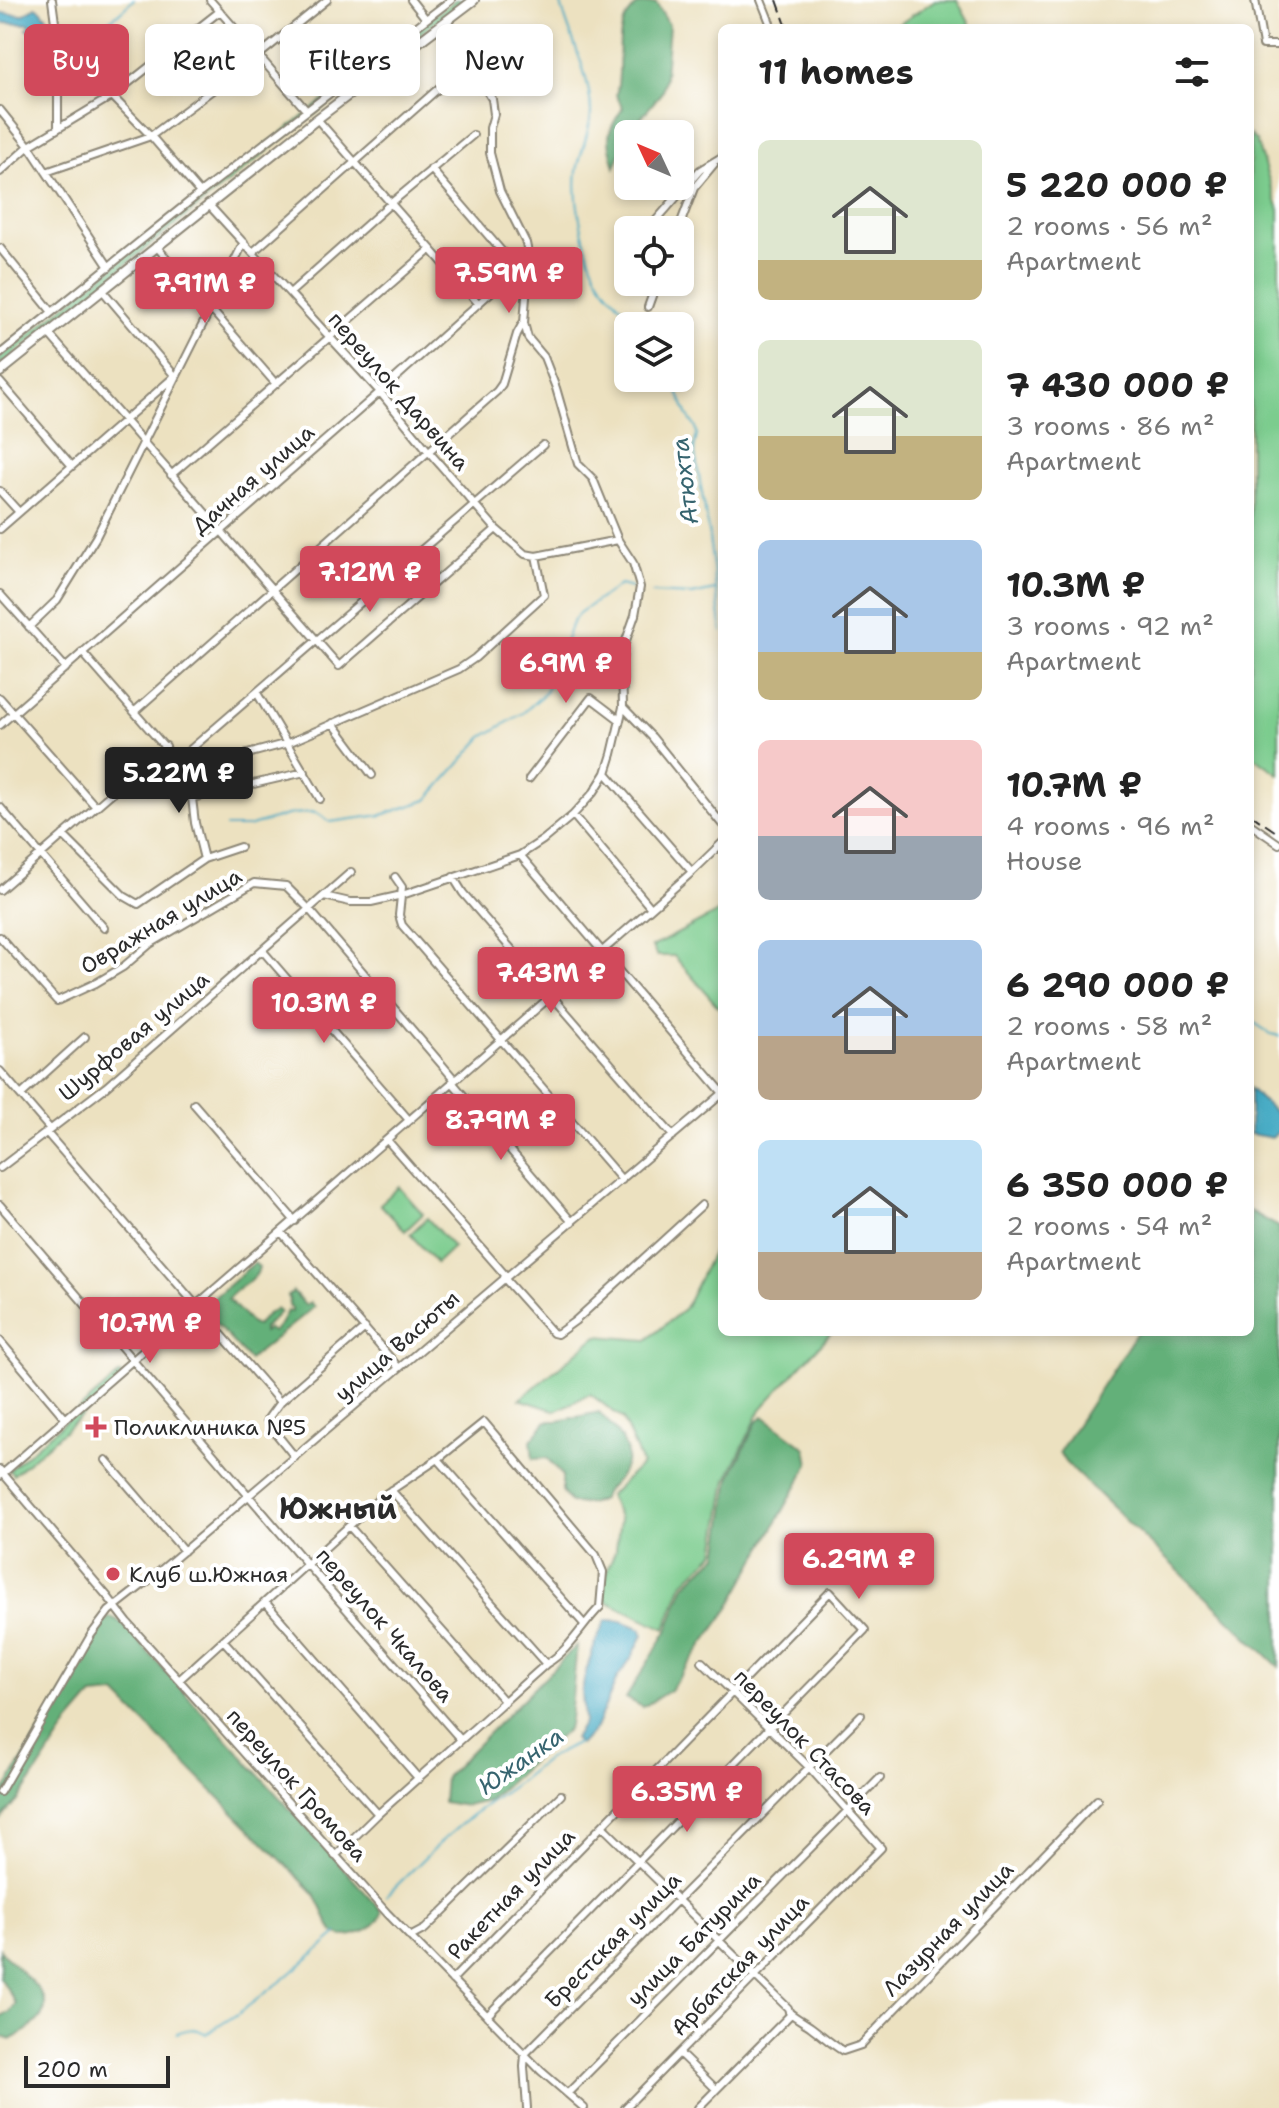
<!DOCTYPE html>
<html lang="en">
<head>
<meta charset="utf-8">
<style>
  body { margin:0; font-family:"Shantell Sans",sans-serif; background:#f2f2f2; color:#222; height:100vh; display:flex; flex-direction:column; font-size:30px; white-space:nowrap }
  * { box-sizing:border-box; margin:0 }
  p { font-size:26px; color:#767676 }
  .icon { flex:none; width:44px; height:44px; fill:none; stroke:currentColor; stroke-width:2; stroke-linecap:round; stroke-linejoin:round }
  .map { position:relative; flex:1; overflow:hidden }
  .sheet { position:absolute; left:718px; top:24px; width:536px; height:1312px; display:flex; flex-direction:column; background:#fff; border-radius:12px; box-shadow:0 4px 12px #0003 }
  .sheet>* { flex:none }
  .hud { position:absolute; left:24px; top:24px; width:574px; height:72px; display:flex; gap:16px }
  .needle { width:52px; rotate:314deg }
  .buttons { position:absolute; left:614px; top:120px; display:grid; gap:16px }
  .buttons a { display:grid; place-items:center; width:80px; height:80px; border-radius:12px; background:#fff; box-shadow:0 4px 12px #0003; font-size:40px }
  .scale { position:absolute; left:24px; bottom:20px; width:146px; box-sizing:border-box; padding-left:8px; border:4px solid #2b2b2b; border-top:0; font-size:22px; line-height:28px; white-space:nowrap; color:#2b2b2b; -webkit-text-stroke:6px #fff; paint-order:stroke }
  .price { position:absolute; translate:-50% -68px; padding:0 18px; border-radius:8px; background:#d1495b; color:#fff; font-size:26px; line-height:52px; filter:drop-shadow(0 2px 4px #0008) }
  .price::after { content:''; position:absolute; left:50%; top:48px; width:24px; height:18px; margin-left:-12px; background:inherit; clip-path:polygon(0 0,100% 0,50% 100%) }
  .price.active { background:#222; color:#fff }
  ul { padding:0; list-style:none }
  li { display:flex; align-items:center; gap:24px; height:200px; padding:0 40px }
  li span { display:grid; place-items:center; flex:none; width:224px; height:160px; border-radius:12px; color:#555 }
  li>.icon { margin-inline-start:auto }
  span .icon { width:96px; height:96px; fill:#fffc; stroke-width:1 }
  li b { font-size:34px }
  h2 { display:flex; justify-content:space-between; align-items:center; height:96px; padding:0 40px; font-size:34px }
  .chip { padding:0 28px; border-radius:12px; background:#fff; box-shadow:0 4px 12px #0003; font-size:28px; line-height:72px }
  .chip.active { background:#d1495b; color:#fff }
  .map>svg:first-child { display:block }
</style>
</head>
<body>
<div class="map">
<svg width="1279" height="2108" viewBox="0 0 1279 2108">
  <rect width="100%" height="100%" fill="#fff"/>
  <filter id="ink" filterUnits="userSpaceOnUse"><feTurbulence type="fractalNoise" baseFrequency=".0125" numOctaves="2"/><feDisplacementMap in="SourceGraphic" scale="16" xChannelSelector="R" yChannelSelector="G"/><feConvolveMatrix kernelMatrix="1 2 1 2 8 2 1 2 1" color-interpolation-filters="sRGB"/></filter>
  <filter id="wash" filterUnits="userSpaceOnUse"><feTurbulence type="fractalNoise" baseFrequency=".006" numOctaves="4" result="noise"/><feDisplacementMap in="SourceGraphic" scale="32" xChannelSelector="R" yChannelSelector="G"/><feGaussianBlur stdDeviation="1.8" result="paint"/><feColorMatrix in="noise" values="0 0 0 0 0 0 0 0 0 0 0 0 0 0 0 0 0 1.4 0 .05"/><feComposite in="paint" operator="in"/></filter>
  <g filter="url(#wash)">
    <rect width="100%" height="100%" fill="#ece1c0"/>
    <path fill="#7bcc8e" stroke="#537c5c" stroke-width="2" d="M455,0h9l-190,146 -274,219v-7l271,-217z
      M935,0h22l15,28h-78z
      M1250,135l6,6 23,69v564l-29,-20z
      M722,910v101l-48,-55h-17l-5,-9z
      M399,1187l24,27 -18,17 -25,-27z
      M427,1218l26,29 -17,16 -26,-29z
      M722,1233v99h110l-71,77 -34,70 -12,74 -32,30 -18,46 -62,-29 3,-27 10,-24 4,-29 -11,-24 33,-32 -19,-45 -33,-25 -34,17 -36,-12 77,-63 50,4 38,-32z
      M120,1374l4,5 -111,96 -4,-5z"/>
    <path fill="#64b079" stroke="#486e52" stroke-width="2" d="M656,3l13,22 -4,51 -3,16 -34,42 -13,33c-8,-30 -10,-33 8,-59l-7,-13c7,-23 -1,-56 9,-75 3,-6 8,-11 12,-15z
      M1250,1211l29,16v440l-214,-205 -6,-10 78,-120h113z
      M254,1263l5,4c-2,15 -21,18 -31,32l25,26 4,1 9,-11 11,-7 3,4 -17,17v3l5,-3 5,3 8,-9 6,-12 5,1v-4l-3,-2 1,-6 -2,-4 5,-5 12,14 5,-3 4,5 -65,53 -45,-49 -1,-4z
      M599,1412c18,20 41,39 19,66 -6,8 -13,11 -16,21l-13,5 -19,-1 -8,-12v-16l-15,-17 -14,1 -2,-19 16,-19h12z
      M763,1416l43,32 3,16 -80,144 -59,82 -27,17 -17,-9 41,-67 18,-46 33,-30 12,-77 26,-55z
      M109,1617c13,2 23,17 32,27l241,267c-2,18 -35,32 -49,21l-18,-38 -199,-200 -23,2 -4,4 -19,22 -52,79 -18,19v-22l103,-174z
      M577,1645l-7,74 -2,10 -80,72 -22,5 -23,-4 2,-25z
      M0,1949c30,38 79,55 10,91l-10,-5v-17l10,-6 6,-8 -16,-27z"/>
    <path fill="#43a9c3" stroke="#376a77" stroke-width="2" d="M36,7l5,3 8,10 -3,13 -8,-2 -5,2 -6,-4 3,-2v-3l-30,-1v-10l23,2z
      M1250,1089l29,27v15l-7,7 -22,-4z
      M606,1620l16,1 20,8 1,6 -11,22 -15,21 -21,50 -16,17 -6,-6 10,-17 -2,-32 4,-19 11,-32z"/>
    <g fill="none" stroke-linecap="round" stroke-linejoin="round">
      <path stroke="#43a9c3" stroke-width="2" d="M560,0c9,38 30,71 31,112 0,16 -11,41 -14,59 -4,28 9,90 25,113 11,15 25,27 36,42
        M62,18c5,3 12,8 18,9 21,5 40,-14 53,-27
        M672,378l16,38 8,12 1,7 -3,13 13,74 15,110
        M652,593l40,2 23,-5
        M226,827h22l39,-12 24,-3 8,2 11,8 52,-7 45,-15 56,-63 40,-24 22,-20 14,-32 12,-36 8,-12 41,-28 12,3
        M1250,1020l21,14 8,2
        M386,1896l58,-57 28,-24 40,-28 35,-28 31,-16
        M177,2033c11,-4 18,-6 29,1l33,-21 45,-34 53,-45"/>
    </g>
  </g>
  <g filter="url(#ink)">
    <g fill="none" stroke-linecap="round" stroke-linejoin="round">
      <g stroke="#8c8676" stroke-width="10">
        <path id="minor" d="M52,0l6,45v82
          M210,0l96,110
          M411,0l15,19
          M761,0l11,28
          M1255,0l8,45h16
          M112,96l39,40 49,57
          M0,110l29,36 80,121
          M317,119l162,185
          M431,169l86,100
          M0,172l29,-26 83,-50 108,-85
          M46,172l105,-36 108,-81 68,-55
          M208,204l172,188 49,60 67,77 29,25 11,2 82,-16
          M653,224l47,-54 20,-12
          M678,230l16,-42 20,-24
          M156,246l120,138
          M0,248l52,64
          M253,252l212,-187
          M103,291l72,85
          M290,293l100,-89 83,-69
          M648,307l9,-25
          M49,334l290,332 157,-137
          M0,354l200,-161 251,-193
          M0,382l72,84
          M171,475l260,-226
          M0,491l19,21
          M0,529l175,-153
          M0,594l66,74
          M29,627l28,-27 39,-63 148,-295
          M82,652l95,109 15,37 3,25 9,36
          M257,693l63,106
          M0,698l96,109
          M623,707l29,30 70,87
          M135,711l362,-320 5,-7 15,-50 6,-11
          M333,723l39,52
          M0,725l380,-333 148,-133
          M150,761l30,6 27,-2 81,-22 171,-74 16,-11 69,-63 -8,-39
          M177,761l366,-316
          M606,773l86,99
          M529,779l62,-81 29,22
          M192,798l113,-26
          M0,807l104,121
          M573,815l78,93
          M1250,824l29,20
          M63,835l61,61 14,8 66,-45 36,-12
          M520,855l202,237
          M395,877l7,10 -3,28 3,10 220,255
          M453,877l10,16 210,243
          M0,890l166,-144
          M324,896l26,6h21l31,-7 118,-40 23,-15 30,-25 21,-23 12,-19 6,-19 11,-47 -1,-46 1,-12 12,-34 5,-28 -7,-24 -15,-23 -25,-61 -15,-15 -22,-76 -12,-31 -16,-19 -4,-15 5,-65 -3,-15 -26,-52 -10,-38v-25l4,-14 -2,-15 -18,-29 -9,-5 -27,-37
          M0,937l57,64 39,-18 27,-16 27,-23 104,-61 32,3 23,23 146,171
          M262,950l147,170
          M0,1071l50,58
          M452,1082l120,140
          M21,1095l64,-58
          M194,1104l101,117
          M46,1132l234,270
          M387,1140l119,136
          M0,1168l106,-81 245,-215
          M0,1205l307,359 154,176
          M281,1232l118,136
          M504,1278l49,55 4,1 18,-13 127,-116
          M0,1341l65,77
          M295,1457l-25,-31 -3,-6 13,-18 85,-74
          M438,1459l146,165
          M106,1460l78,91
          M0,1470l108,127 20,26 259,290 154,158 43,37
          M0,1476c230,-201 463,-401 692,-604l30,-29
          M391,1490l155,174
          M350,1527l155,175
          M266,1603l153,176
          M224,1641l154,173
          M179,1680l202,-183 57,-38 46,-37 112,133 7,17 -3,35c-19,19 -30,43 -54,57l-168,150 -43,42
          M0,1792l91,-157 18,-24 45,-35 568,-482
          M602,1826l186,182 2,7 -92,93
          M410,1937l15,-8 136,-134
          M452,1980l378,-388 35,38 -378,386
          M789,2012c7,6 15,10 22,15 11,8 20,17 32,24l18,-6 236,-245
          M679,2053l37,36
          M525,2054l336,-339
          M525,2054l-1,13 3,41
          M568,2093l312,-315
          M625,2108l256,-260 -72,-81 -107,-105"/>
      </g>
      <g stroke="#8c8676" stroke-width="12">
        <path id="major" d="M0,372l317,-253 157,-119"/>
      </g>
      <use href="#minor" stroke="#fff" stroke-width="6"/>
      <use href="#major" stroke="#fff" stroke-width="8"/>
      <path stroke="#2b2b2b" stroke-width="2" stroke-dasharray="12 6" stroke-linecap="butt" d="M777,0l10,28
        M1250,814l29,20"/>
    </g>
  </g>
  <g fill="#d1495b" stroke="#fff" stroke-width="3">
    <path d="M92 1415h8v8h8v8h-8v8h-8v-8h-8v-8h8z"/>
    <circle cx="113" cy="1574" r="8"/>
  </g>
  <g text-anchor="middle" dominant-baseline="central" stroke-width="8" stroke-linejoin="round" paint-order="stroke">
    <g font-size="22" fill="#2b2b2b" stroke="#fff">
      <text transform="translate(399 391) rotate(49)">переулок Дарвина</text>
      <text transform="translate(253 479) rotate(-41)">Дачная улица</text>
      <text transform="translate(161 921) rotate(-31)">Овражная улица</text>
      <text transform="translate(134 1036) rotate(-40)">Шурфовая улица</text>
      <text transform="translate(397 1346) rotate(-41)">улица Васюты</text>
      <text transform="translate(385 1625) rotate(49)">переулок Чкалова</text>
      <text transform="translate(805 1742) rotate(46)">переулок Стасова</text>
      <text transform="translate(297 1785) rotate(48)">переулок Громова</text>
      <text transform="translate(511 1894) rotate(-46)">Ракетная улица</text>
      <text transform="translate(948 1929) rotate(-46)">Лазурная улица</text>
      <text transform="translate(694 1939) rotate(-45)">улица Батурина</text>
      <text transform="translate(613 1940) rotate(-45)">Брестская улица</text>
      <text transform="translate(740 1965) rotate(-46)">Арбатская улица</text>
    </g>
    <g font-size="22" fill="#2b2b2b" stroke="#fff" text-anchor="start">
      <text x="114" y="1427">Поликлиника №5</text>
      <text x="129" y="1574">Клуб ш.Южная</text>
    </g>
    <g font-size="24" font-style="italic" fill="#36646f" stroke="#fff">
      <text transform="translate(685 481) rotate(-97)">Атюхта</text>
      <text transform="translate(521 1761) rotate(-35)">Южанка</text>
    </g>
    <g font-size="30" font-weight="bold" fill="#2b2b2b" stroke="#fff">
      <text x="338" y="1508">Южный</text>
    </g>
  </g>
</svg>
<div class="buttons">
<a><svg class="needle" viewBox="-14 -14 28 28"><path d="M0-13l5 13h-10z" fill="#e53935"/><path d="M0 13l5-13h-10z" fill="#767676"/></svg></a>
<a><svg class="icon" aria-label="locate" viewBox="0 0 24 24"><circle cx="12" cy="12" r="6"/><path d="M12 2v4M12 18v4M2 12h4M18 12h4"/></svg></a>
<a><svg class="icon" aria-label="layers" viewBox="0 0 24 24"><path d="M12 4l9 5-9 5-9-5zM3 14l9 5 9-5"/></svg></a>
</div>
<div class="scale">200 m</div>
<b class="price" style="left:509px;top:315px">7.59M ₽</b>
<b class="price" style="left:205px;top:325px">7.91M ₽</b>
<b class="price" style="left:370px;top:614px">7.12M ₽</b>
<b class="price" style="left:566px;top:705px">6.9M ₽</b>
<b class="price active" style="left:179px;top:815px">5.22M ₽</b>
<b class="price" style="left:551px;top:1015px">7.43M ₽</b>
<b class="price" style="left:324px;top:1045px">10.3M ₽</b>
<b class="price" style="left:501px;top:1162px">8.79M ₽</b>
<b class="price" style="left:150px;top:1365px">10.7M ₽</b>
<b class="price" style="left:859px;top:1601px">6.29M ₽</b>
<b class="price" style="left:687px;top:1834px">6.35M ₽</b>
<div class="hud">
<a class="chip active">Buy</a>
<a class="chip">Rent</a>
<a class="chip">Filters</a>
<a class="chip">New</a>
</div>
<section class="sheet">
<h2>11 homes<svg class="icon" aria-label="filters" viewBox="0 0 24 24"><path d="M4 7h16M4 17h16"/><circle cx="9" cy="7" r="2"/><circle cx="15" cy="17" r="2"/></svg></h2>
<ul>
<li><span style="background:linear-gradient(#dfe7d0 75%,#c2b280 0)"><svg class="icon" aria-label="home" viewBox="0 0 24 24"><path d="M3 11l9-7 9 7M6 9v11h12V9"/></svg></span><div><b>5 220 000 ₽</b><p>2 rooms · 56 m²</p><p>Apartment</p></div></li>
<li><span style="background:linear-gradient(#dfe7d0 60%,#c2b280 0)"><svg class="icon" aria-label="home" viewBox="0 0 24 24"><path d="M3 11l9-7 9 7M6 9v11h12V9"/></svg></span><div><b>7 430 000 ₽</b><p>3 rooms · 86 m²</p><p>Apartment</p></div></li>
<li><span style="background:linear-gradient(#a9c7e8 70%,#c2b280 0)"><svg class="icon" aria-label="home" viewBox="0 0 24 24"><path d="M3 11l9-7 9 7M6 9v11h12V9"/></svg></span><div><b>10.3M ₽</b><p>3 rooms · 92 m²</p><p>Apartment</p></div></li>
<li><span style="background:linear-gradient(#f6c9c9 60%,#9aa5b1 0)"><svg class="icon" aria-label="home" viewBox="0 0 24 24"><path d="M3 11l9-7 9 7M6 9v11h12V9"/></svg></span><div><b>10.7M ₽</b><p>4 rooms · 96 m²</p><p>House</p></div></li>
<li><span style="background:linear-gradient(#a9c7e8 60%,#b9a48a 0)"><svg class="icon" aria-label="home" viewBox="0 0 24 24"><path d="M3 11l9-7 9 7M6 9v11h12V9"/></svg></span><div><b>6 290 000 ₽</b><p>2 rooms · 58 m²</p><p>Apartment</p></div></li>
<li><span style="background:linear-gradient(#bfe0f5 70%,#b9a48a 0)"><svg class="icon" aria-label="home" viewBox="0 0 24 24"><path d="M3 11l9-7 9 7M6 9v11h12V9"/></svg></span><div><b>6 350 000 ₽</b><p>2 rooms · 54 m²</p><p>Apartment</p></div></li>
</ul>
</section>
</div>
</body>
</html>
